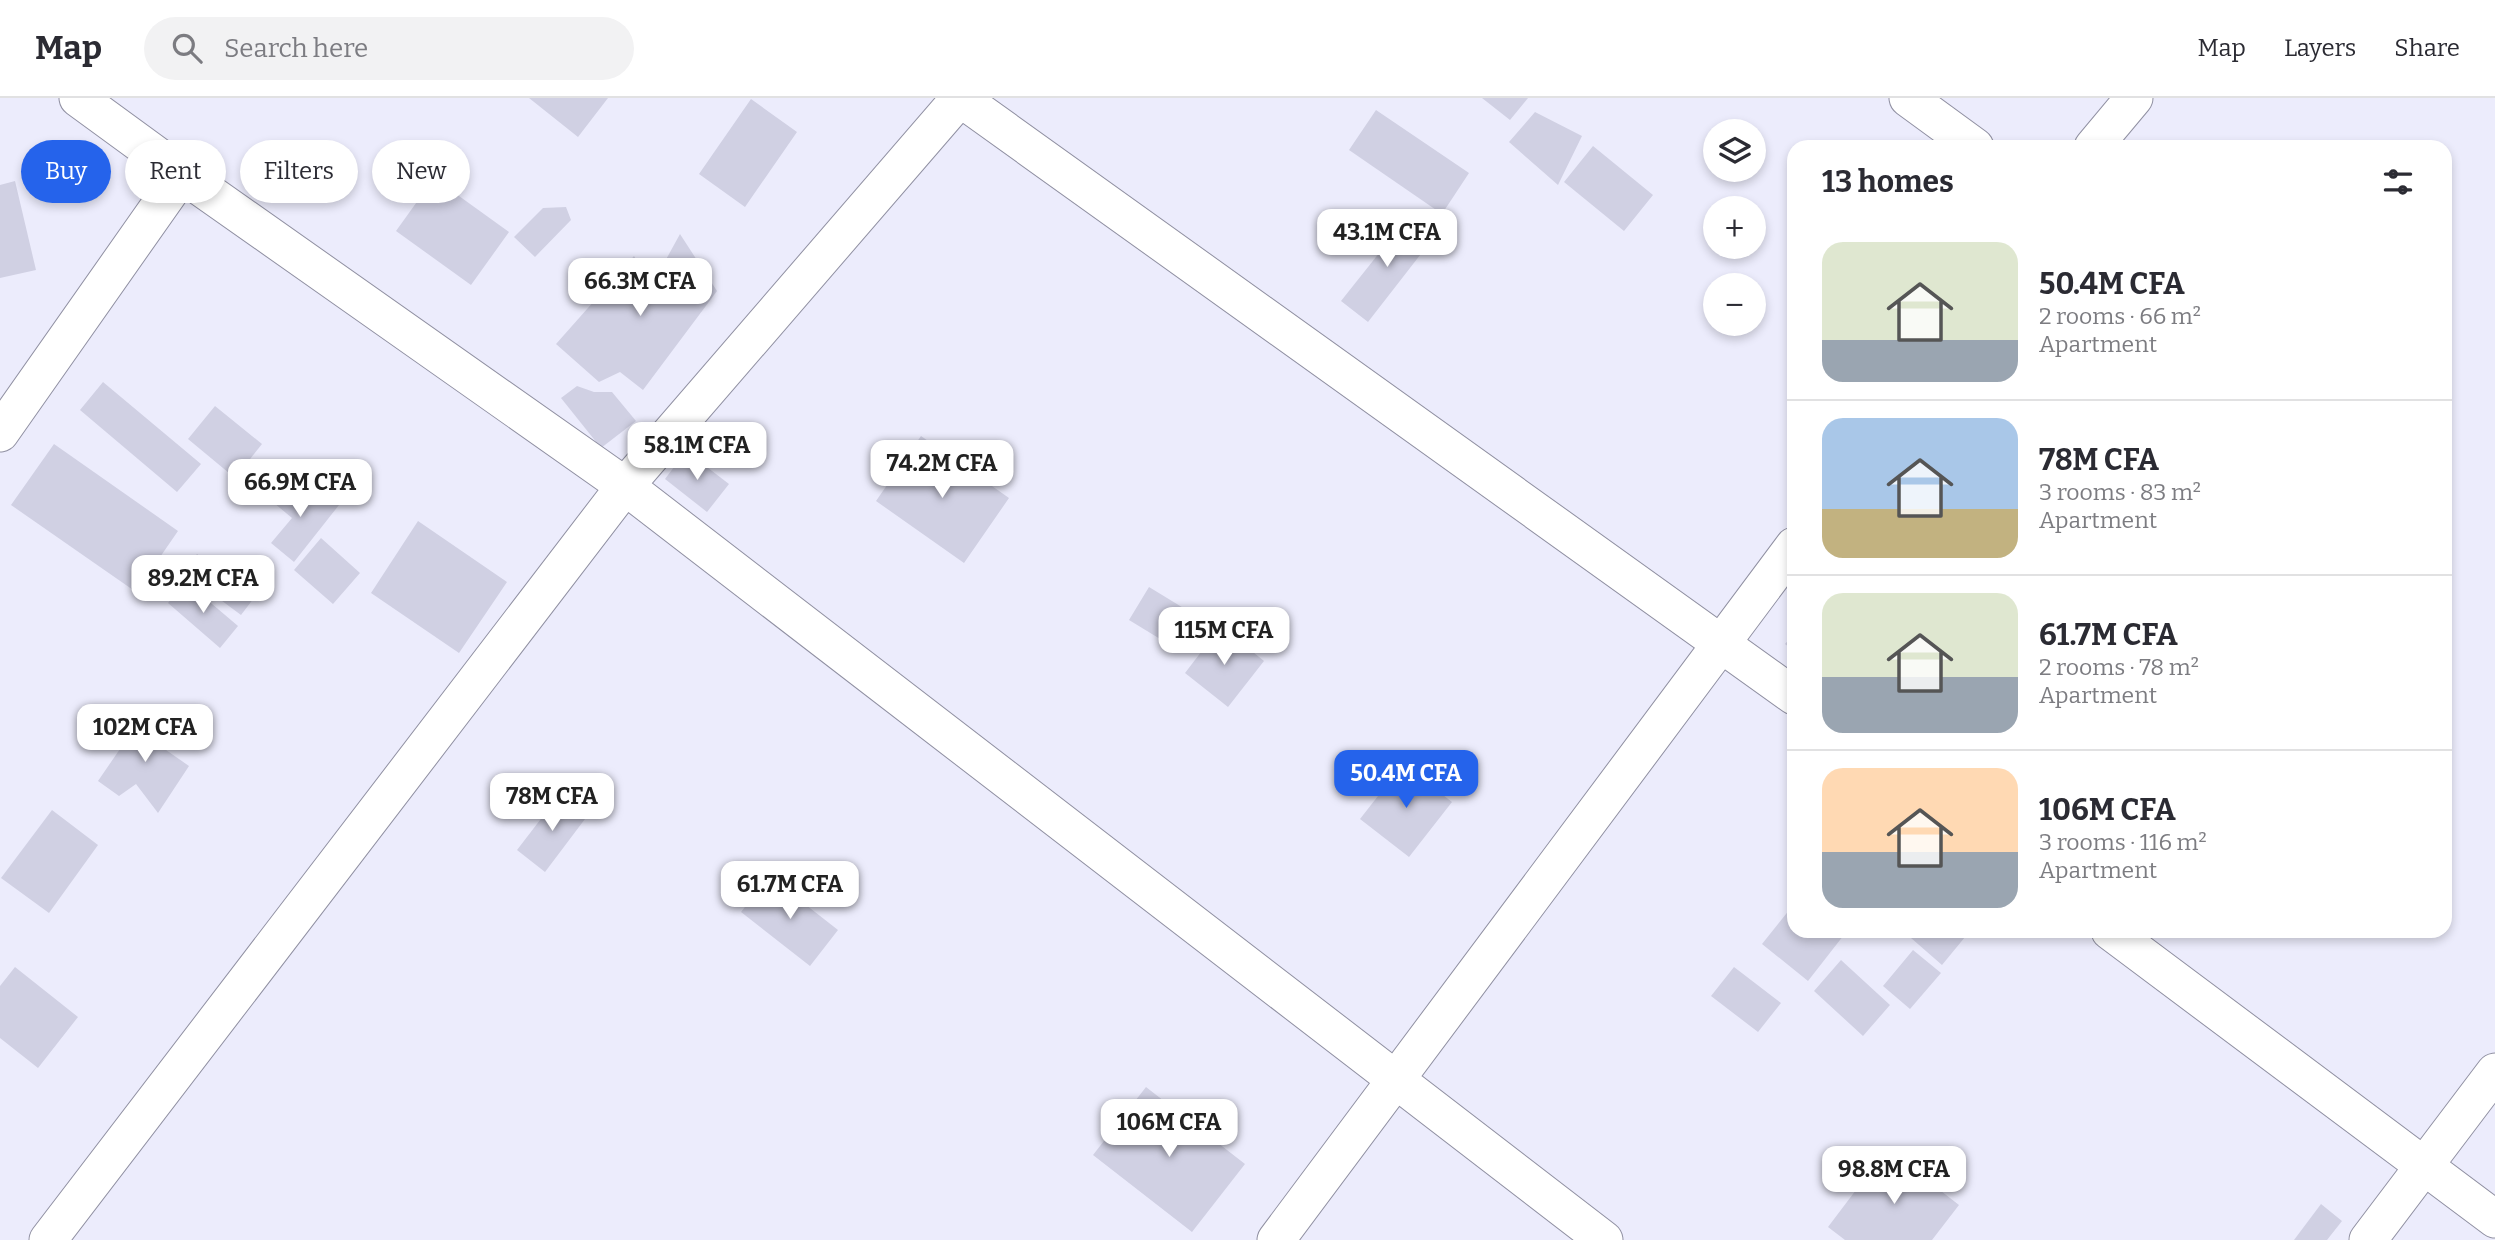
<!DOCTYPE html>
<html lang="en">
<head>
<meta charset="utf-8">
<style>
  body { margin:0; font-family:Bitter,serif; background:#f2f2f3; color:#2b2b33; height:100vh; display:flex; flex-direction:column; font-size:26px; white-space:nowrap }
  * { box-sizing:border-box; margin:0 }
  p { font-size:23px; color:#7c7c81 }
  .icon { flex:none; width:38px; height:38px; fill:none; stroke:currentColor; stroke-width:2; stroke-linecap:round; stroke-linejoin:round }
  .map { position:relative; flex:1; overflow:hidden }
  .panel { position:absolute; left:1787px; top:42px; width:665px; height:798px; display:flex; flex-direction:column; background:#fff; border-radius:21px; box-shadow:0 4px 10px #0003 }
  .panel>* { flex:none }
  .top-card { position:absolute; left:21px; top:42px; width:665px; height:63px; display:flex; gap:14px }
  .buttons { position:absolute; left:1703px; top:21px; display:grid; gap:14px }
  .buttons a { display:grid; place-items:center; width:63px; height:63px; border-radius:50%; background:#fff; box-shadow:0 4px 10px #0003; font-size:35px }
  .price { position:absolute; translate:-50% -60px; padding:0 16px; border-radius:14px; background:#fff; color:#222; font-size:23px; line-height:46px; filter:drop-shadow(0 2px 4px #0008) }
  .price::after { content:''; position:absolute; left:50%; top:42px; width:21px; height:16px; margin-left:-10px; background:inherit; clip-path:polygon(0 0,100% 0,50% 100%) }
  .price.selected { background:#2563eb; color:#fff }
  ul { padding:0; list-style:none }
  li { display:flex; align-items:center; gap:21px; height:175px; padding:0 35px }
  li+li { border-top:2px solid #e1e1e2 }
  li span { display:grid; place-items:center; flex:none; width:196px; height:140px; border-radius:21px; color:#555 }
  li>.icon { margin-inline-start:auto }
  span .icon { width:84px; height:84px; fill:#fffc; stroke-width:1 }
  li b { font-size:30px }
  h2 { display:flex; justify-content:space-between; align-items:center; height:84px; padding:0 35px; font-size:30px }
  .chip { padding:0 24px; border-radius:32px; background:#fff; box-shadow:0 4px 10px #0003; font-size:24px; line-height:63px }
  .chip.selected { background:#2563eb; color:#fff }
  header { display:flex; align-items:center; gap:42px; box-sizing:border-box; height:98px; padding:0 35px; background:#fff; border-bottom:2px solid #e1e1e2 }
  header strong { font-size:33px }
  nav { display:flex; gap:38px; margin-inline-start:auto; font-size:24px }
  .search { width:490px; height:63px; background:#f2f2f3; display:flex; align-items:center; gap:18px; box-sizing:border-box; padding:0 24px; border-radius:38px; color:#7c7c81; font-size:26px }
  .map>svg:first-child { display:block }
</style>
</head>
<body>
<header>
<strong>Map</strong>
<div class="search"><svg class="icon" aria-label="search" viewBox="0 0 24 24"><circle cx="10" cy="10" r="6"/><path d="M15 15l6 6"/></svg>Search here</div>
<nav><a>Map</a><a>Layers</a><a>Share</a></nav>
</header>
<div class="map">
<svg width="2495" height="1142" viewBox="0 0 2495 1142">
  <rect width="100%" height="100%" fill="#ececfc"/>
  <path fill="#d0d0e3" d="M529,0h79l-30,39z
    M1482,0h46l-18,22z
    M751,1l46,33 -52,75 -46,-33z
    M1376,12l93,63 -27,41 -93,-64z
    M1535,14l47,24 -24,49 -49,-43z
    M1593,48l60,49 -29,36 -60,-49z
    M434,80l75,54 -38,53 -75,-54z
    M15,83l21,89 -36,8v-93z
    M566,109l5,13 -36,37 -21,-20 29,-29z
    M1411,115l20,28 -63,81 -27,-21z
    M680,136l37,57 -74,99 -23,-18 -21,10 -43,-38 78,-88 18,29z
    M103,284l98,82 -24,28 -97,-82z
    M577,288l17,6h18l24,29 -35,27 -40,-50z
    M215,308l47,38 -27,34 -47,-39z
    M921,338l88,62 -45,65 -88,-62z
    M54,346l124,87 -42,61 -125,-87z
    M686,353l43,33 -22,28 -42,-33z
    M265,380l37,30 16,-20 21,17 -45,57 -23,-19 21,-25 -30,-25z
    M418,423l89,61 -48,71 -88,-60z
    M321,440l39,35 -27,31 -39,-34z
    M197,456l57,44 -13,17 -58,-43z
    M185,483l53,45 -18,22 -52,-45z
    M1149,489l41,25 -20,33 -41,-25z
    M1221,528l43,35 -36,46 -43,-34z
    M1794,536v17l-9,-7z
    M146,613l22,14 -12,18 33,23 -31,47 -22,-29 -17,12 -21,-15z
    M1403,666l49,38 -43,55 -49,-38z
    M560,696l28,21 -43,57 -28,-22z
    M52,712l46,35 -49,68 -48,-35z
    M769,778l69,54 -28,36 -69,-54z
    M1794,806v27h53l-39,50 -46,-37z
    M1903,833h67l-28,34z
    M1913,852l28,23 -31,36 -27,-23z
    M1841,862l49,45 -27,31 -49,-45z
    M15,869l63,50 -40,51 -38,-30v-52z
    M1734,869l47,36 -23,29 -47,-36z
    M1146,989l99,77 -53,68 -99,-77z
    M1887,1051l72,56 -27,35h-87l-17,-13z
    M2321,1106l21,17 -15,19h-33z"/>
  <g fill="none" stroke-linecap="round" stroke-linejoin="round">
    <g stroke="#9090a2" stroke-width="39">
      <path id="street" d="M78,0l104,76 443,312 979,754
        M960,0l834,598
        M1908,0l67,49
        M2093,49l41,-49
        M0,335l182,-259
        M2110,833l385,288
        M48,1142l577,-754 335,-388
        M1276,1142l518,-694
        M2368,1142l127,-168"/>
    </g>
    <use href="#street" stroke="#fff" stroke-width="37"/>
  </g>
</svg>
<div class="buttons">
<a><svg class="icon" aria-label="layers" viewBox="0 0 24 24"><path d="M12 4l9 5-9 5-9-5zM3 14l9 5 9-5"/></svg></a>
<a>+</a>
<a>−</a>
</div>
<b class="price" style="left:1387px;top:171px">43.1M CFA</b>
<b class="price" style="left:640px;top:220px">66.3M CFA</b>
<b class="price" style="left:697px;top:384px">58.1M CFA</b>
<b class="price" style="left:942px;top:402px">74.2M CFA</b>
<b class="price" style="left:300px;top:421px">66.9M CFA</b>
<b class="price" style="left:203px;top:517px">89.2M CFA</b>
<b class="price" style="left:1224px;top:569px">115M CFA</b>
<b class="price" style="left:145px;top:666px">102M CFA</b>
<b class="price selected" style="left:1406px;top:712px">50.4M CFA</b>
<b class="price" style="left:552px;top:735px">78M CFA</b>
<b class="price" style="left:790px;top:823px">61.7M CFA</b>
<b class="price" style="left:1169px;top:1061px">106M CFA</b>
<b class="price" style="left:1894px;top:1108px">98.8M CFA</b>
<div class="top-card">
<a class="chip selected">Buy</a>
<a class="chip">Rent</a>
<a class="chip">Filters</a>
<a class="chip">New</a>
</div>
<section class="panel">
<h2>13 homes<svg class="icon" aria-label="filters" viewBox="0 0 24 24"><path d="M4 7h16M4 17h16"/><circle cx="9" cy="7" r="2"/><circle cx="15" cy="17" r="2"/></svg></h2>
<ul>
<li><span style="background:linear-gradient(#dfe7d0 70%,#9aa5b1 0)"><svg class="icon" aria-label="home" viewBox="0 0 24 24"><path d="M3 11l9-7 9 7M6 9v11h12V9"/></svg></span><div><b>50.4M CFA</b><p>2 rooms · 66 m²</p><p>Apartment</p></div></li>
<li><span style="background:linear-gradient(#a9c7e8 65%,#c2b280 0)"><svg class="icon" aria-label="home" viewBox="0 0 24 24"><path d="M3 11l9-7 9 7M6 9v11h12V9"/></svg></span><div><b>78M CFA</b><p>3 rooms · 83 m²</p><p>Apartment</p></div></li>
<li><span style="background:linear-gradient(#dfe7d0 60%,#9aa5b1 0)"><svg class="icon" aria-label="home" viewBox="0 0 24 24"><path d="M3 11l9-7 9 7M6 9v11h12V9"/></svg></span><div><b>61.7M CFA</b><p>2 rooms · 78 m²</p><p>Apartment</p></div></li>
<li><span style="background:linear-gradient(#ffd9b3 60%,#9aa5b1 0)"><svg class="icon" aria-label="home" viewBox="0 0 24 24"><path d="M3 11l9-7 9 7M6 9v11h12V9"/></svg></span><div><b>106M CFA</b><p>3 rooms · 116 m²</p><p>Apartment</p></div></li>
</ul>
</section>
</div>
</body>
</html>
